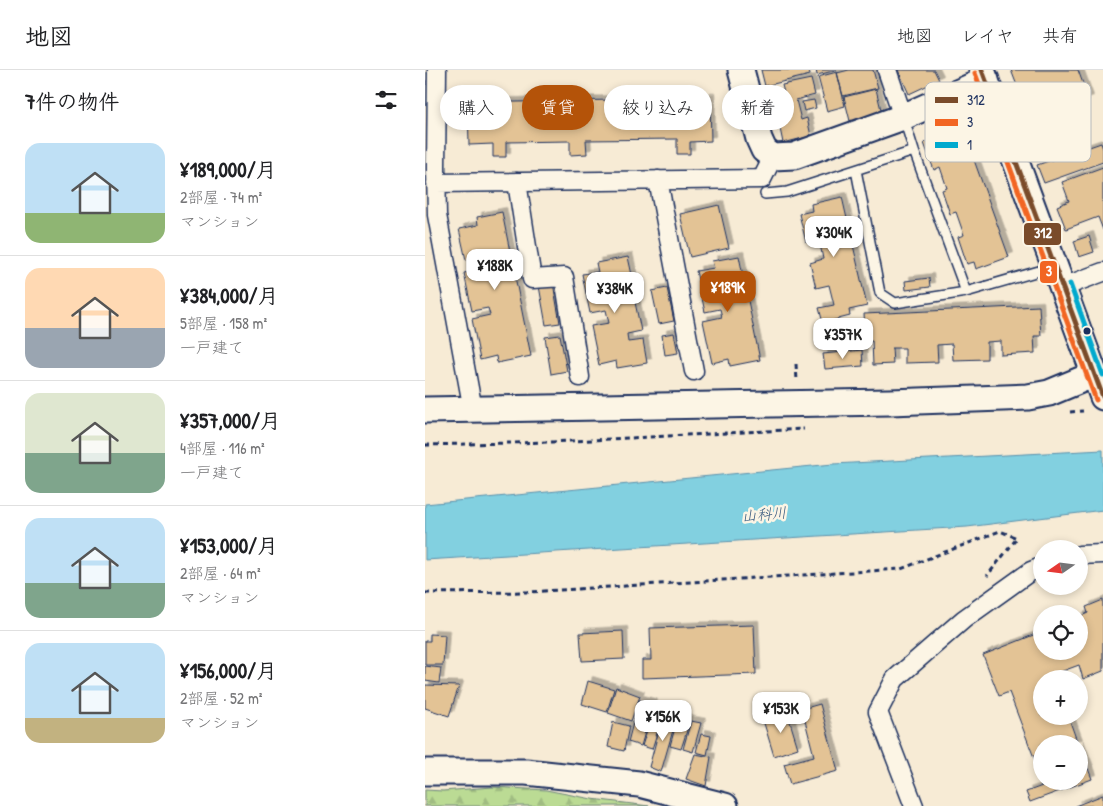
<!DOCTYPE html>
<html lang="ja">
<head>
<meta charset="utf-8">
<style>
  body { margin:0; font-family:"Patrick Hand","Klee One",sans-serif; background:#f6f6f6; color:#202124; height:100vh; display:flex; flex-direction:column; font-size:19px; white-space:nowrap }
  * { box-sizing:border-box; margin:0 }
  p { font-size:16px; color:#757577 }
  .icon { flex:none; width:28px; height:28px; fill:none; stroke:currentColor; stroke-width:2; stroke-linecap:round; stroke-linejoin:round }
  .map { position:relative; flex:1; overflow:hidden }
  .sheet { display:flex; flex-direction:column; background:#fff; width:425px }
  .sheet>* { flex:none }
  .top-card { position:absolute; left:15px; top:15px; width:475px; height:45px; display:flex; gap:10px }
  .needle { width:32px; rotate:256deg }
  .controls { position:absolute; left:608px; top:470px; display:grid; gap:10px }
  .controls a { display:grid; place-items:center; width:55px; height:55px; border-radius:50%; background:#fff; box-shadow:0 2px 8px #0003; font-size:25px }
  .price { position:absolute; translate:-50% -42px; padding:0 11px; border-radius:10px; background:#fff; color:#222; font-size:16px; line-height:32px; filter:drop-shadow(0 1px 2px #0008) }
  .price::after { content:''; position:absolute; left:50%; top:30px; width:15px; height:11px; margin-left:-8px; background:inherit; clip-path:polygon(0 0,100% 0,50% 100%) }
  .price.current { background:#b45309; color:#fff }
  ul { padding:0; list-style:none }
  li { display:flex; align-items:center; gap:15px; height:125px; padding:0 25px }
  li+li { border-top:1px solid #e0e0e0 }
  li span { display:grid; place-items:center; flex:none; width:140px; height:100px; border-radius:15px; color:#555 }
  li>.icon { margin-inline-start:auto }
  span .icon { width:60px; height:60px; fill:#fffc; stroke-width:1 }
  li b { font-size:21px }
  h2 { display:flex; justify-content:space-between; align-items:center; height:60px; padding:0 25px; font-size:21px }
  .tag { padding:0 18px; border-radius:22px; background:#fff; box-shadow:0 2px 8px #0003; font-size:18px; line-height:45px }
  .tag.current { background:#b45309; color:#fff }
  header { display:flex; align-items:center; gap:30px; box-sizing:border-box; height:70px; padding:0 25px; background:#fff; border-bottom:1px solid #e0e0e0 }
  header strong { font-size:24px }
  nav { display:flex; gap:28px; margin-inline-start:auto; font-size:18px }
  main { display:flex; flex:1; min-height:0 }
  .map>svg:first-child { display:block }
</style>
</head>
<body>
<header>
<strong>地図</strong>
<nav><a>地図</a><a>レイヤ</a><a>共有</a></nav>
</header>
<main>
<section class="sheet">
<h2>7件の物件<svg class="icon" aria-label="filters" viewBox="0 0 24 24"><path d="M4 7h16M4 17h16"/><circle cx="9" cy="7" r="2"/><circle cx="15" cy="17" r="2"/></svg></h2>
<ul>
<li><span style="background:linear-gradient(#bfe0f5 70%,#8fb573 0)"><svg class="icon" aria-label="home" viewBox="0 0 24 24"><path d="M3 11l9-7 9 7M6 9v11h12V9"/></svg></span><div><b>¥189,000/月</b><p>2部屋 · 74 m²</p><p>マンション</p></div></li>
<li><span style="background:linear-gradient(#ffd9b3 60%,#9aa5b1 0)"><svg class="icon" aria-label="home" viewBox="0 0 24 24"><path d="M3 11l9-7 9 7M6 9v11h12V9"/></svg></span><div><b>¥384,000/月</b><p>5部屋 · 158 m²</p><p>一戸建て</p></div></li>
<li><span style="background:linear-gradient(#dfe7d0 60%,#7fa58c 0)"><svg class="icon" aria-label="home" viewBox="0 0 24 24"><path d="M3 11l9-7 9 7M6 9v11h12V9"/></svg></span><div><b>¥357,000/月</b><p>4部屋 · 116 m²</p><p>一戸建て</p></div></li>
<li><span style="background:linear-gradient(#bfe0f5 65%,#7fa58c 0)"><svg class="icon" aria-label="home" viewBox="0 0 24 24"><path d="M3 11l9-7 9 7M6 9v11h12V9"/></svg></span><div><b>¥153,000/月</b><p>2部屋 · 64 m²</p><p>マンション</p></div></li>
<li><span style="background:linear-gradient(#bfe0f5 75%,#c2b280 0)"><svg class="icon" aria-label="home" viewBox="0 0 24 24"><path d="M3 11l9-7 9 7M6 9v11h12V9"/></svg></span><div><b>¥156,000/月</b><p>2部屋 · 52 m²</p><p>マンション</p></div></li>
</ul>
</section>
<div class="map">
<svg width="678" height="736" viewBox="0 0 678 736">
  <defs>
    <pattern id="forest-firs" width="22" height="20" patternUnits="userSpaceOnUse" patternTransform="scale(1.25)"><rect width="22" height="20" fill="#bbdb94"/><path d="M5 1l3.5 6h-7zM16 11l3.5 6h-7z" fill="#a0bc82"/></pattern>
    <filter id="shadow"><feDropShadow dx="4.5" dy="-4.5" stdDeviation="0" flood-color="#0004"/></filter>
  </defs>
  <rect width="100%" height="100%" fill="#f7ebd5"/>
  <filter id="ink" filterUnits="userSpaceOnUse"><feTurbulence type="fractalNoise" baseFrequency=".02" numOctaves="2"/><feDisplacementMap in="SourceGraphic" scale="10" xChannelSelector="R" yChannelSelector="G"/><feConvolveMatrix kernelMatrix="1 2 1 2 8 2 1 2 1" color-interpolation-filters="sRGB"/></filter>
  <g filter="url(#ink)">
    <path fill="url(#forest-firs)" stroke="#6b8579" d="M67,717l54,3 46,9 57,7h-224v-16l18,1z"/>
    <path fill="#82d0e0" stroke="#5990ac" d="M678,380v60l-136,17 -542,33v-56l408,-40z"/>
    <path fill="#e3c395" stroke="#1b2f5e" filter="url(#shadow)" d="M336,0h48l1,5 -45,11z
      M391,0h21l-20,5z
      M424,0h24l5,18 -35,8 -6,-23z
      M473,0h36l5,10 -30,14z
      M586,0h67l11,30 -58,22z
      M412,2l8,34 -18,5 -9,-34z
      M386,9l4,16 -19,5 5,20 6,-2 4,18 -28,7 -6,-29 -5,1 -4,-18 16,-4 -2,-8z
      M451,19l6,25 -29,10 -1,-4 -2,1 -6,-24z
      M285,28l1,43 -21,1v12h-13v-15l-91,1 1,14 -17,1v-14l-64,1v15h-13v-13l-24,1 -1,-42z
      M389,30l2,8 -12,3 -2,-9z
      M536,54l48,133 -33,12 -2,-7 -7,2 -9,-27 6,-2 -8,-23 -6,2 -8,-24 5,-2 -7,-21 -6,3 -10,-27 6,-2 -2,-6z
      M676,73l2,6v13l-59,21 -7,-18z
      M678,97v63l-5,-13 -32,12 -9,-23 12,-5 -7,-19z
      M417,127l25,109 -18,4 1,6 -27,7 -4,-15 15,-3 -5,-20 -13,3 -6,-25 13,-4 -4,-20 -13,3 -7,-28 13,-3 -1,-7z
      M294,135l10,43 -39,9 -10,-43z
      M77,142l29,144 -34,7 -1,-7 -16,4 -8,-41 18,-4 -2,-7 -16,3 -8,-38 20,-4 -3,-12 -15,3 -7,-31 19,-4 -1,-8z
      M664,166l5,16 -15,5 -5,-16z
      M314,186l21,104 -30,6 -1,-7 -17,4 -9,-42 19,-4 -2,-8 -15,3 -9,-41 18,-3 -2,-7z
      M203,187l6,27 -13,3v3l11,-2 9,43 -14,3 1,8 15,-2 4,23 -30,5 -1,-7 -17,4 -8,-39 18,-3 -3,-13 -16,3 -8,-39 16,-2 -2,-9z
      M504,208l1,9 -24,3 -1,-9z
      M128,213l7,40 -14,2 -7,-39z
      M242,218l7,33 -15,3 -7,-33z
      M614,236l2,30h-7l1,17 -34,2v-14l-14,1v17l-34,1 -1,-16 -15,1 1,17 -33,1v-15h-13l1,16 -20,1 -1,-24h-6l-2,-27z
      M249,263l4,20 -13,2 -3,-20z
      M135,265l7,36 -16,3 -6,-37z
      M437,280l1,16 -38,3 -2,-15z
      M678,530v71l-20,8 -4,-14 -27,10 1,4h-12v37h27l10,28h-37v32l-32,-84 -10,4 -16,-41 58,-23v19h38v-34l9,-4 -2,-6z
      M329,555l2,49 -114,4v-18h9l-1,-32z
      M198,561l1,28 -42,2 -2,-28z
      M5,564l15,1 -2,30h-18v-24h5z
      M0,596l16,2 -2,15 -14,-2z
      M163,611l26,8 -7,23 -25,-8z
      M0,615l34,1 -10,30 -24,-8z
      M191,617l24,9 -9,25 -23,-8z
      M214,630l14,4 -12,42 -13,-4z
      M395,634l18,67 -48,13 -6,-20 30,-8 -12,-47z
      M229,638l10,3 -12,38 -10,-3z
      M239,642l13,4 -16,56 -12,-5z
      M362,642l11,36 -24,8 -11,-36z
      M253,647l12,4 -9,28 -11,-3z
      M266,651l10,2 -8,29 -10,-3z
      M188,652l16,4 -5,25 -16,-4z
      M276,664l10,2 -4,19 -11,-3z
      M654,675l13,34 -62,23 -4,-10 19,-7 -2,-4h36z
      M270,684l16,3 -5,29 -20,-7z
      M678,725v11h-28z"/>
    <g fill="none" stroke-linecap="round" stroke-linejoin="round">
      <g stroke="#1b2f5e" stroke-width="12">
        <path id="lane" d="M479,49l10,32 52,141
          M431,100l24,123 15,10 71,-11 87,-25
          M340,124l22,-2 127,-41"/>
      </g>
      <g stroke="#1b2f5e" stroke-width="21">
        <path id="street" d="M12,0l-1,98 1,47 36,195
          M462,0l16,47
          M233,110l36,191
          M92,112l15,97 32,-2 16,100
          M11,113l326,-4 11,-22
          M638,217l40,-15
          M654,485l24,-1
          M489,736l-36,-94 17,-33 69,-60 67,-48 10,-4"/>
      </g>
      <g stroke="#1b2f5e" stroke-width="29">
        <path id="secondary" d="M316,0l18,69 5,11 9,7 21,-1 109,-39 83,-37
          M557,0l121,327
          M0,340l465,-8 138,-5 21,-4 46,-19
          M0,702h101l113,12 86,22"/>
      </g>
      <path stroke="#1b2f5e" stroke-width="3" stroke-dasharray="5 4" stroke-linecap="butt" d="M371,294l1,17
        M645,342l13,-1
        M0,375l127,-3 252,-13
        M0,523l103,-1 373,-23 99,-38 17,7 -30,38"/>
      <use href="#lane" stroke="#fcf5e5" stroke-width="9"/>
      <use href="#street" stroke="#fcf5e5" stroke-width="18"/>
      <use href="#secondary" stroke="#fcf5e5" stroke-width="25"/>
      <g stroke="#fcf5e5" stroke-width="9">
        <path id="bus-1" d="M557,0l121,327"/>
      </g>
      <g stroke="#fcf5e5" stroke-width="9">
        <path id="bus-2" d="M550,3l121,327"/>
      </g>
      <g stroke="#fcf5e5" stroke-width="9">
        <path id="bus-3" d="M645,214l33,91"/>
      </g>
      <use href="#bus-1" stroke="#7a4b2a" stroke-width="5"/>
      <use href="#bus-2" stroke="#f26522" stroke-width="5"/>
      <use href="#bus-3" stroke="#00a9ce" stroke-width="5"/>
    </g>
  </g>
  <circle fill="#1b2f5e" stroke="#fcf5e5" stroke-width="2" cx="662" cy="261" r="4.5"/>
  <g text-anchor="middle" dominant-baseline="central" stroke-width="5" stroke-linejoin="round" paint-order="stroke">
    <g font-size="15" font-style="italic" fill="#35577e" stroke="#fcf5e5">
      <text transform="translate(339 444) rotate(-5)">山科川</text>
    </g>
  </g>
  <rect x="500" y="12" width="166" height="80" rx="8" fill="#fcf5e5" stroke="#b8babc" stroke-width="1"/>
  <rect x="510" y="27" width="23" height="6" fill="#7a4b2a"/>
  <rect x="510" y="49" width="23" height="7" fill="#f26522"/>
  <rect x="510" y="72" width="23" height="6" fill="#00a9ce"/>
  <g font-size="14" fill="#1b2f5e">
    <text x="542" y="35">312</text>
    <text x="542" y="57">3</text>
    <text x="542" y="80">1</text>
  </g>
  <g stroke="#fcf5e5" stroke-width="2">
    <rect x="598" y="152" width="39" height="24" rx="5" fill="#7a4b2a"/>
    <rect x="614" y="190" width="19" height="24" rx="5" fill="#f26522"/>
  </g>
  <g font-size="14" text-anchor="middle" font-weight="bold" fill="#fff">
    <text x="618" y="168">312</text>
    <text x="624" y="206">3</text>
  </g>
</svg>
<div class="controls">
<a><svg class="needle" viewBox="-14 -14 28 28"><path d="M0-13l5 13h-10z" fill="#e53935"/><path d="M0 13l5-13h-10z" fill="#757577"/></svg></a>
<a><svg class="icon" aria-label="locate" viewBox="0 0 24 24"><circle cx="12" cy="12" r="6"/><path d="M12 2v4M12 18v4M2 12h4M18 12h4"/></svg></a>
<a>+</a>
<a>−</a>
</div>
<b class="price" style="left:409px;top:188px">¥304K</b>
<b class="price" style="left:70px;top:221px">¥188K</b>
<b class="price current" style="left:303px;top:243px">¥189K</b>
<b class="price" style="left:190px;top:244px">¥384K</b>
<b class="price" style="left:418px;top:290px">¥357K</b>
<b class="price" style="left:356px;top:664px">¥153K</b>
<b class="price" style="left:238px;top:672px">¥156K</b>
<div class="top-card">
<a class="tag">購入</a>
<a class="tag current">賃貸</a>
<a class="tag">絞り込み</a>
<a class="tag">新着</a>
</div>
</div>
</main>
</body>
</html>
